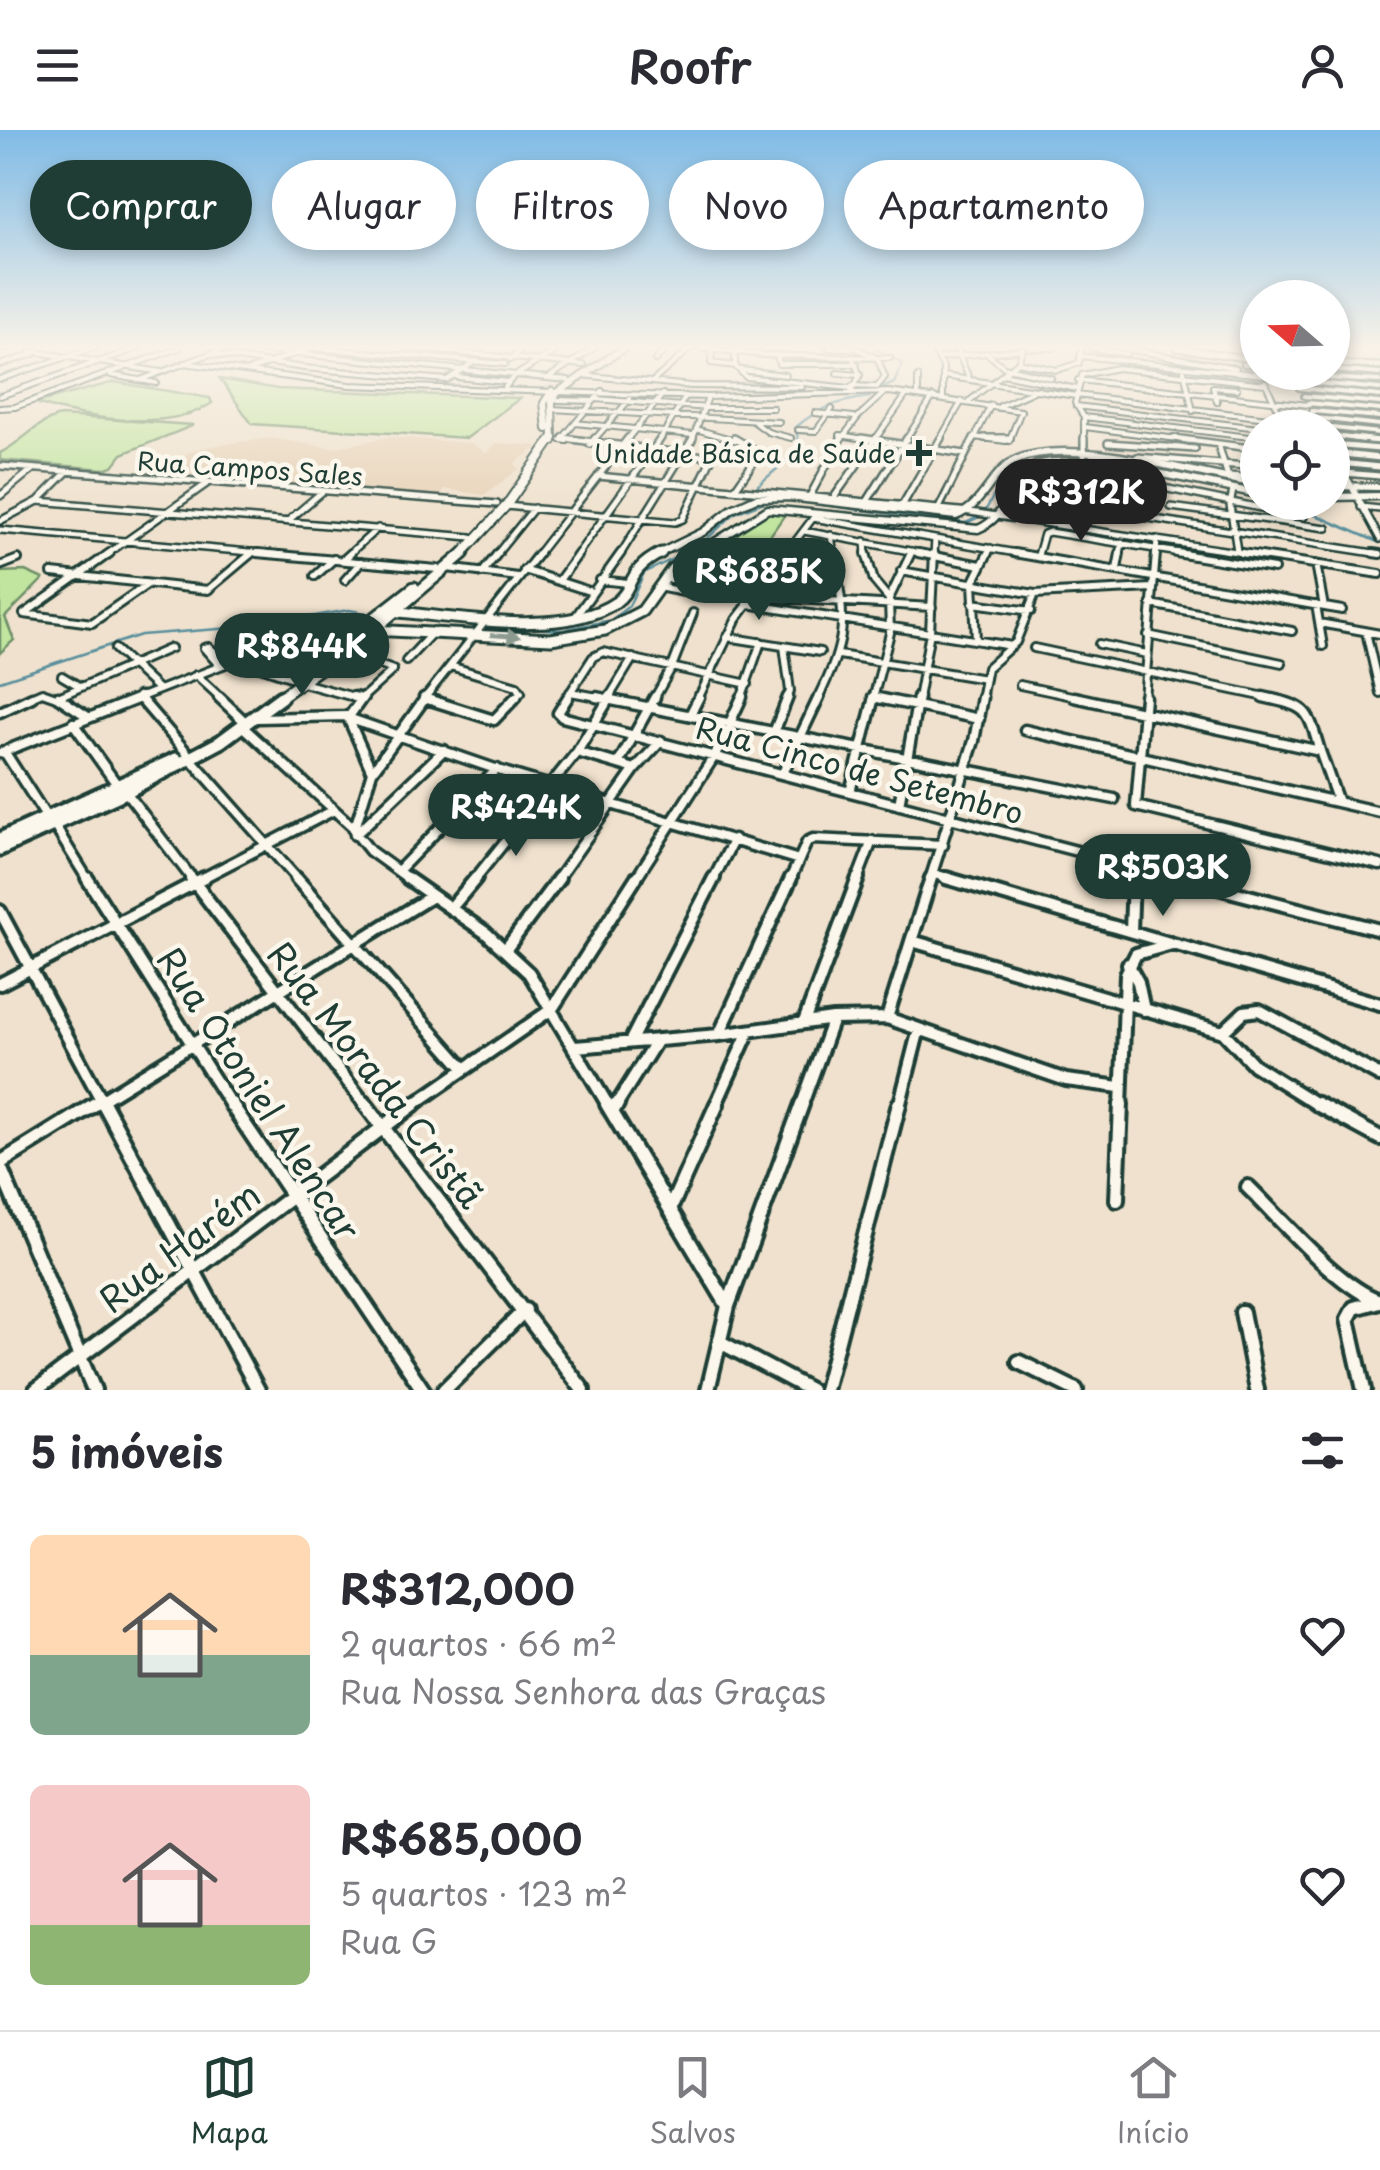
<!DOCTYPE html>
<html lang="pt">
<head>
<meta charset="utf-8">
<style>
  body { margin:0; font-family:"Playpen Sans",sans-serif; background:#f2f2f3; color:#2b2b33; height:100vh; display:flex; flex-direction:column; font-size:38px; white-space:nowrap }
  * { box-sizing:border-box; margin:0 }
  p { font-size:32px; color:#7c7c81 }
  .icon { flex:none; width:55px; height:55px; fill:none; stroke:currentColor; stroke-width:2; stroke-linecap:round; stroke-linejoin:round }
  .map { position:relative; height:1260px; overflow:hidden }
  .drawer { display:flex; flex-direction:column; background:#fff; flex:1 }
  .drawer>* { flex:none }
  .hud { position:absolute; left:30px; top:30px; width:1320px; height:90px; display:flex; gap:20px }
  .needle { width:65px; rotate:290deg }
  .tools { position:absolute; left:1240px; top:150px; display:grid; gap:20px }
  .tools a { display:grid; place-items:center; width:110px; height:110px; border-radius:50%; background:#fff; box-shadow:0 5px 15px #0003; font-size:50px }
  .price { position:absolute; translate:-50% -85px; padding:0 22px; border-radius:35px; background:#1f3d34; color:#fff; font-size:32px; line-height:65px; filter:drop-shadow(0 2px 5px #0008) }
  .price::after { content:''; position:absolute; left:50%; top:60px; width:30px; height:22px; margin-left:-15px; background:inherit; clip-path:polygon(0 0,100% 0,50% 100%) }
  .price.active { background:#222; color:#fff }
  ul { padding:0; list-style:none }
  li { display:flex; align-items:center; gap:30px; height:250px; padding:0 30px }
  li span { display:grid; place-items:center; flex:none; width:280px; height:200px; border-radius:15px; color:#555 }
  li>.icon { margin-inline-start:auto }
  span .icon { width:120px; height:120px; fill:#fffc; stroke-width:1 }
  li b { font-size:42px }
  h2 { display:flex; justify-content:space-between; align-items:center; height:120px; padding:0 30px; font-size:42px }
  .tag { padding:0 35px; border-radius:45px; background:#fff; box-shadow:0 5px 15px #0003; font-size:35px; line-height:90px }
  .tag.active { background:#1f3d34; color:#fff }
  header { display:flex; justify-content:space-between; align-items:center; height:130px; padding:0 30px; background:#fff; font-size:45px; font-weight:600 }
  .tab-bar { display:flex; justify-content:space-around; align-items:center; height:140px; border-top:2px solid #e1e1e2; background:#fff; font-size:28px; color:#7c7c81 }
  .tab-bar a { display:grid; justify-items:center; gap:5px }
  .tab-bar .active { color:#1f3d34 }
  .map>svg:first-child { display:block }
</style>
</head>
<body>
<header><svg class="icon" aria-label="menu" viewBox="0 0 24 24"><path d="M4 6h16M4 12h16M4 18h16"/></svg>Roofr<svg class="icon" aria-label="person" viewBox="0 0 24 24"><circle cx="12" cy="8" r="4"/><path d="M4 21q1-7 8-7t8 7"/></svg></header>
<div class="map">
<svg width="1380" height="1260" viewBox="0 0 1380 1260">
  <rect width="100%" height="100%" fill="#efe1cd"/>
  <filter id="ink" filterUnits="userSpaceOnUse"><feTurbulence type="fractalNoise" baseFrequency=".01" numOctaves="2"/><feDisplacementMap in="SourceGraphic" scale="20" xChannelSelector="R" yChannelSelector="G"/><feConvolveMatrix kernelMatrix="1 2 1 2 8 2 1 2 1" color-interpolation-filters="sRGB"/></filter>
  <g filter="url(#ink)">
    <path fill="#e7d2b7" d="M389,307l82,6 15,10 11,-10 42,3 -24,17 4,6 -35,26 -39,-6 -7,9 -289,-22 37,-17 -6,-2 15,-7 17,-4 58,-8 62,10z"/>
    <path fill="#c1e59f" stroke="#70916a" stroke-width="2.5" d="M220,249l58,10 242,9 -53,40 -215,-14z
      M114,252l96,16 2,5c-44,30 -130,15 -176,0z
      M61,286l131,9v1l-70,28 -9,12 -10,3 -103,-9v-7c21,-10 39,-33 61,-37z
      M764,382l22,1 -23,33 -33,-6z
      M25,441l18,8 -38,38 9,23 -14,13v-81z"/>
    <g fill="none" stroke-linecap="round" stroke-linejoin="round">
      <path stroke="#5a8f9d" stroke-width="2.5" d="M875,218l28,16 -9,19 -16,7
        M1042,327l53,2 107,20
        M1220,353l38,6
        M756,357l45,-39 -6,-20c24,-21 44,-27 75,-31
        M1332,360h22
        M782,370l184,23 17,-8 16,-29 26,-26
        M1286,372l94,41
        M393,488l27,1
        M508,497l55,3 48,-10 18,-14 15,-33 55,-27 36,-33 34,-13
        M0,551l141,-46 117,-9 91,-16 22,4"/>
      <g stroke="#1f3d34" stroke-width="8">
        <path id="street-far5" d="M316,218l189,16
          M412,218l172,17
          M698,218l67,7 125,3
          M829,218h22
          M932,218l11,19v31
          M956,218l13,30
          M1030,218h24
          M1091,218l35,6
          M1121,218l115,20
          M248,219l320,31
          M0,220l7,-2
          M712,220l-1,13 25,3
          M31,221l130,21
          M735,223v13l11,11 104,11
          M210,224l94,14 143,12 27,-18
          M988,224l16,13 47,11
          M777,226l2,8h78
          M1080,226l214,22
          M940,228l83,-9
          M510,230l13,-12
          M655,230l13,-12
          M1018,232l39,8 22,-7 3,-15
          M184,233l165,22 359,12 181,-5 132,19 -12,30
          M1244,234l14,1
          M0,235l34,-11
          M250,240l61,-22
          M741,240l44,5
          M1332,240l48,4
          M1184,241l9,40
          M837,243l23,2
          M1003,244l74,15
          M111,245l45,8
          M581,245l110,11 111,1
          M944,246l132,20
          M1291,246l89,5
          M457,247l50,5
          M918,247v18
          M548,248l46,-30
          M0,249l94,-31
          M140,250l86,-32
          M1078,250l231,25
          M1296,251l84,8
          M652,252l39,-34
          M1265,252l22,46
          M852,256l25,1 8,-10 -8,-19 -22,-10
          M1299,258l81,8
          M504,259l9,-12 47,-29
          M851,263l9,-18 -8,-18
          M1076,265l208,25
          M0,266l138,-48
          M1304,266l76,7
          M596,269l112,9h65
          M558,270l36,1
          M968,272l50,-40 5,-14
          M1217,272l-4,-15 24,2
          M1308,273l72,7
          M1000,276l38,-17
          M1076,276l183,22
          M0,278l15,-1 164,-59
          M552,279l227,13
          M1312,281l68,6
          M815,283l39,4
          M1084,287l174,21
          M1316,288l64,7
          M753,291l15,11 23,6
          M575,293l118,12
          M1085,297l108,14
          M1332,298l48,5
          M696,299l42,12
          M798,300l18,1 16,-22
          M840,305l37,6
          M1332,306l45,5
          M974,307l32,4
          M567,311l-6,-1 41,-49
          M593,311l37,-42
          M626,311l37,-47
          M659,311l27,-45
          M692,311l16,-44
          M840,311l18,-24 25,-23
          M874,311l33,-47
          M905,311l28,-44
          M939,311l23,-40
          M973,311l18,-36
          M1084,311v-24l-9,-14 7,-28 35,-7 149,16"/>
      </g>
      <g stroke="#1f3d34" stroke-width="10">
        <path id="street-far4" d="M734,308l26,15 -25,36
          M861,308l104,16
          M984,308h26
          M1084,308v17
          M1173,308l85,11
          M1353,308l27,3
          M1108,313l87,6
          M590,314l5,-6
          M1218,314l11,36
          M1332,315l48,4
          M1332,320l48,89
          M1334,323l46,5
          M1137,327l121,10
          M1339,333l41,4
          M0,336l497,38
          M1086,342l218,45
          M1332,342l48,4
          M598,346l372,36 287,43
          M1228,346l30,2
          M1124,348l-1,33 6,4 251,39
          M1233,360l-3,15 7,46
          M811,364l30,-56
          M0,366l33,-27
          M835,366l41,-58
          M868,370l39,-62
          M38,371l433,36
          M903,374l38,-66
          M506,376l169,16 8,-3 29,-62 -149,-19
          M1171,377l156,21
          M1361,377l19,2
          M939,378l35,-70
          M289,390l34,-29
          M0,391l38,-20 29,-29
          M1052,393l1,-61
          M1078,397l9,-60
          M0,400l285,25
          M804,401l127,24
          M831,405l3,20
          M865,411l1,14
          M700,424l8,1
          M106,425l102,-72
          M249,425l4,-3
          M348,425l30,-27
          M496,425l38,-47
          M537,425l91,-117
          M577,425l84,-117
          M620,425l73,-117
          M785,425l28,-37 215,37
          M910,425l2,-4
          M934,425l1,-16
          M987,425l4,-7
          M1038,425l6,-21 5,-2 143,23
          M1120,425l2,-12
          M1156,425l1,-16"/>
      </g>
      <g stroke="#1f3d34" stroke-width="12">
        <path id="street-far3" d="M110,423l-86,61 68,9 56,-39
          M257,423l180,16
          M866,423l8,28 15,18
          M918,423l63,12
          M1014,423l328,57
          M1176,423l98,16
          M1241,423l139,21
          M1373,423l7,1
          M700,424l75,13
          M343,430l8,-7
          M1316,434l8,43
          M679,435l45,7
          M0,436l18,-7
          M447,438l71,9
          M1117,439l3,-16
          M524,440l68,22
          M901,441l134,23 117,-6
          M52,443l156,17 44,-37
          M482,443l16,-20
          M771,443l29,6 -7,18
          M315,446l19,-17
          M664,448l39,6
          M560,449l19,-26
          M345,450l16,-18
          M600,450l28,3
          M658,457l31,6 243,14
          M973,473l58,8
          M747,474l265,42
          M1151,474l141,27
          M1316,475l7,41
          M573,490l48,-67
          M1319,493l61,11
          M1366,502l14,61
          M1148,505l134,28
          M727,507l93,15
          M976,509l-3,-56 15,-30
          M1099,514l48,10
          M784,516l6,45 -3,8
          M1034,518l241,51
          M115,519l44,41
          M342,521l51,19 -32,29
          M839,525l146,24
          M239,530l57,19
          M406,531l28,-30
          M220,536l-16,-18 5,-1 17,16
          M450,536l67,20 4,6 -7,7
          M196,545l26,24
          M62,546l17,10
          M303,553l58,16
          M1020,555l66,14
          M570,562l39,7
          M58,567l113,-49
          M873,567l12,2
          M424,568l5,1
          M26,569l16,-7 20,7
          M136,569l146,-57 14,-1 37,9
          M424,569l115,-146
          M566,569l27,-42 10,-5 145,32
          M608,569l25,-41
          M654,569l18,-32 21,-54
          M698,569l38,-79 51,-67
          M741,569l20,-57
          M818,569c31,-64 27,-77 16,-146
          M873,569l17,-66 -1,-34 22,-46
          M918,569l12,-67 4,-79
          M981,569l6,-31 29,-26 19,-48
          M1144,569l12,-146"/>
      </g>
      <g stroke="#1f3d34" stroke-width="15">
        <path id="street-far2" d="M58,567l30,20
          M139,567l48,56
          M219,567l23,22
          M354,567l7,2
          M568,567l-10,16 4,4 626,163
          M596,567l518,102
          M873,567l106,22
          M1074,567l246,54 18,51
          M1145,567l-9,109 244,59
          M1263,567c45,10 44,10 57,54
          M424,568l70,22 22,-23
          M0,582l32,-15
          M691,583l8,-16
          M257,588l90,-2
          M348,588l15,-21
          M348,588l159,55 292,87 8,-18 6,-3 130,6
          M348,588l24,54
          M73,593l45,63
          M243,597l111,101
          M775,600l13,-33
          M1025,600l355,82
          M4,621l43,67
          M577,622l58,17
          M0,623l142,-56
          M191,629l107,121
          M619,632l36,-65
          M783,643l36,-76
          M126,662l67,88
          M850,662l24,-95
          M899,675l19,-108
          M54,695l34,55
          M355,705l89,-85
          M398,741l99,-102
          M934,744l21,6
          M199,750l135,-70
          M410,750l-40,-29 -16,-20 18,-59 54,-75
          M474,750l103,-128 33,-55
          M557,750l78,-111 26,-28
          M635,750l80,-125 27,-58
          M713,750l21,-41
          M790,750l9,-20
          M857,750l15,-39
          M930,750l44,-139 8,-44
          M1133,750l1,-14"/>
      </g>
      <g stroke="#1f3d34" stroke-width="18">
        <path id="street-far1" d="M87,748l145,229
          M191,748l176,229
          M296,748l167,189
          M407,748l79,55 43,40 80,134
          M946,748l434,126
          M1179,748l201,52
          M451,778l25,-30
          M0,781l105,196
          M1131,801l2,-53
          M912,811l311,91 31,33 67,42
          M506,819l53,-71
          M1128,834l10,18 6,28
          M0,854l204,-106
          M887,888l44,-140
          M804,892l54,-144
          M1223,902l21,-20 15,-2 121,66
          M719,905l72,-157
          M630,912l84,-164
          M575,917l144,-12 114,-16 54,-1 179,62 54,7
          M91,977l341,-211
          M410,977l142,-98 84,-131
          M615,977l42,-67
          M715,977l34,-76
          M801,977l32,-88
          M899,977l20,-78
          M1121,977l5,-133 10,-20 36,-10"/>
      </g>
      <g stroke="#1f3d34" stroke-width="20">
        <path id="street" d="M104,974l154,286
          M231,974l192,286
          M365,974l218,286
          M607,974l121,202
          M1317,974l63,34
          M613,980l4,-6
          M0,1033l95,-59
          M0,1037l94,223
          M1248,1057c33,32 91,101 132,114
          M1117,1070l4,-96
          M671,1077l46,-103
          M1242,1182l15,78
          M722,1213l88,47
          M1019,1232l57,28
          M36,1260l378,-286
          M444,1260l81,-80
          M708,1260l20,-84 74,-202
          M825,1260l74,-286
          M1364,1260l-16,-71 6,-11 25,-7"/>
      </g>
      <g stroke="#1f3d34" stroke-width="9">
        <path id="secondary-far2" d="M1177,218l81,12
          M1332,234l48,2"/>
      </g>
      <g stroke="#1f3d34" stroke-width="11">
        <path id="secondary-far1" d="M1332,356l48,1
          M1332,367l48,-1
          M656,425l47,-23 29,-23 24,-11 32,-1 168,19c29,-11 35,-46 62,-57 56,-23 179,16 240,25
          M694,425l74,-46 210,20c33,-14 28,-46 55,-62 32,-19 184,19 225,27"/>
      </g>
      <g stroke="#1f3d34" stroke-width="15">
        <path id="secondary" d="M389,481c62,5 174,28 227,-9 19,-14 9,-31 45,-49
          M371,500l180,9 54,-9 37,-19 30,-42 26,-16"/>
      </g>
      <g stroke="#1f3d34" stroke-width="10">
        <path id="primary-far3" d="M547,299l-3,-26 8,-12
          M553,311l-1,-39 5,-9 67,-45"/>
      </g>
      <g stroke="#1f3d34" stroke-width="12">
        <path id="primary-far2" d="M461,425l45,-49 47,-68"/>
      </g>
      <g stroke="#1f3d34" stroke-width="15">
        <path id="primary-far1" d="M342,513l72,-56
          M278,569l99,-72 87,-74"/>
      </g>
      <g stroke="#1f3d34" stroke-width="19">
        <path id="primary" d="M0,709l176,-80
          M0,719l126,-57 94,-50 61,-45"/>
      </g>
      <use href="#street-far5" stroke="#fbf7ec" stroke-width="4"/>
      <use href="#street-far4" stroke="#fbf7ec" stroke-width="5"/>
      <use href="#street-far3" stroke="#fbf7ec" stroke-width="6"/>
      <use href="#street-far2" stroke="#fbf7ec" stroke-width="8"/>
      <use href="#street-far1" stroke="#fbf7ec" stroke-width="10"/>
      <use href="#street" stroke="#fbf7ec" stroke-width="12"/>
      <use href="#secondary-far2" stroke="#fbf7ec" stroke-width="5"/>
      <use href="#secondary-far1" stroke="#fbf7ec" stroke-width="6"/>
      <use href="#secondary" stroke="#fbf7ec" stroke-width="9"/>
      <use href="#primary-far3" stroke="#fbf7ec" stroke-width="6"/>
      <use href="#primary-far2" stroke="#fbf7ec" stroke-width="8"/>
      <use href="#primary-far1" stroke="#fbf7ec" stroke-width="9"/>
      <use href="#primary" stroke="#fbf7ec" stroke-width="11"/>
    </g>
    <defs><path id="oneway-solid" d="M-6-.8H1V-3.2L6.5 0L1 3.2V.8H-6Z" transform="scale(2.5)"/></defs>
    <use fill="#8d9a90" href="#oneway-solid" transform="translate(505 506) rotate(4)"/>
  </g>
  <linearGradient id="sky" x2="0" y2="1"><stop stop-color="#7fbbe6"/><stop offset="0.55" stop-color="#f8f2e8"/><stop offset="1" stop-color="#f8f2e8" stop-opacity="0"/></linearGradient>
  <rect width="1380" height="394" fill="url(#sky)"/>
  <path fill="#1f3d34" stroke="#fbf7ec" stroke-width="4" d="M914 308h10v10h10v10h-10v10h-10v-10h-10v-10h10z"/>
  <g text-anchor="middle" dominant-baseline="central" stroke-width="9" stroke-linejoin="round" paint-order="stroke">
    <g font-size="25" fill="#1f3d34" stroke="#fbf7ec" text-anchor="end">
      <text x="896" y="323">Unidade Básica de Saúde</text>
    </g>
    <g font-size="25" fill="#1f3d34" stroke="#fbf7ec">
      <text transform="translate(250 338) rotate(4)">Rua Campos Sales</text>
    </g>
    <g font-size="30" fill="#1f3d34" stroke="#fbf7ec">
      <text transform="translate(860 639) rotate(15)">Rua Cinco de Setembro</text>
    </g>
    <g font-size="35" fill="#1f3d34" stroke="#fbf7ec">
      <text transform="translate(377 944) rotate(52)">Rua Morada Cristã</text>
      <text transform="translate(260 963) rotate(57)">Rua Otoniel Alencar</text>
      <text transform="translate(179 1116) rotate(-37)">Rua Harém</text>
    </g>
  </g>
</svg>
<div class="tools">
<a><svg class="needle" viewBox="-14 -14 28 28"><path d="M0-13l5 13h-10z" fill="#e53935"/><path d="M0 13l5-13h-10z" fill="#7c7c81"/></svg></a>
<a><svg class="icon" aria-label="locate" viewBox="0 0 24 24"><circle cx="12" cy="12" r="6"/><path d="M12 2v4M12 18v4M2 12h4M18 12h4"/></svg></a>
</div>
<b class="price active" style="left:1081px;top:414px">R$312K</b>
<b class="price" style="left:759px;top:493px">R$685K</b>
<b class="price" style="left:302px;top:568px">R$844K</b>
<b class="price" style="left:516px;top:729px">R$424K</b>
<b class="price" style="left:1163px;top:789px">R$503K</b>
<div class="hud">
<a class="tag active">Comprar</a>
<a class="tag">Alugar</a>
<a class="tag">Filtros</a>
<a class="tag">Novo</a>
<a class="tag">Apartamento</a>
</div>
</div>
<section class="drawer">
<h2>5 imóveis<svg class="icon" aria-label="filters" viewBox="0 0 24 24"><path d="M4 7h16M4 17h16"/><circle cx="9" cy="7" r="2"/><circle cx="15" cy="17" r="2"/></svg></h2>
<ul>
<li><span style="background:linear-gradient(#ffd9b3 60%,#7fa58c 0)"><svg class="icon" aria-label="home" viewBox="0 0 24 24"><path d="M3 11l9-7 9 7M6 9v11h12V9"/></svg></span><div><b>R$312,000</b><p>2 quartos · 66 m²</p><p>Rua Nossa Senhora das Graças</p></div><svg class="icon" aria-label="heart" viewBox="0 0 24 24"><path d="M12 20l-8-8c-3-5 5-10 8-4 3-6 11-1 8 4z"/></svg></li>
<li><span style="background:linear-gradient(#f6c9c9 70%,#8fb573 0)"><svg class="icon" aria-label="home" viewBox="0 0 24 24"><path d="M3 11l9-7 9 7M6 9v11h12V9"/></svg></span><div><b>R$685,000</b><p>5 quartos · 123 m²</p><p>Rua G</p></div><svg class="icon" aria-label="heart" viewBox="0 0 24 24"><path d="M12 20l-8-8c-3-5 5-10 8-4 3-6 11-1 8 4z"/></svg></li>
</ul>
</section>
<nav class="tab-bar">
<a class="active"><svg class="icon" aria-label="map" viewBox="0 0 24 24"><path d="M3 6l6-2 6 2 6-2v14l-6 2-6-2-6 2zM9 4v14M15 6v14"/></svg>Mapa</a>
<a><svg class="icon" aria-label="saved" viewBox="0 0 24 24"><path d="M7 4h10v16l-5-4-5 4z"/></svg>Salvos</a>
<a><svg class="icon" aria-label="home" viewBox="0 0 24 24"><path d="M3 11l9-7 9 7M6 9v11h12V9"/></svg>Início</a>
</nav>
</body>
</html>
